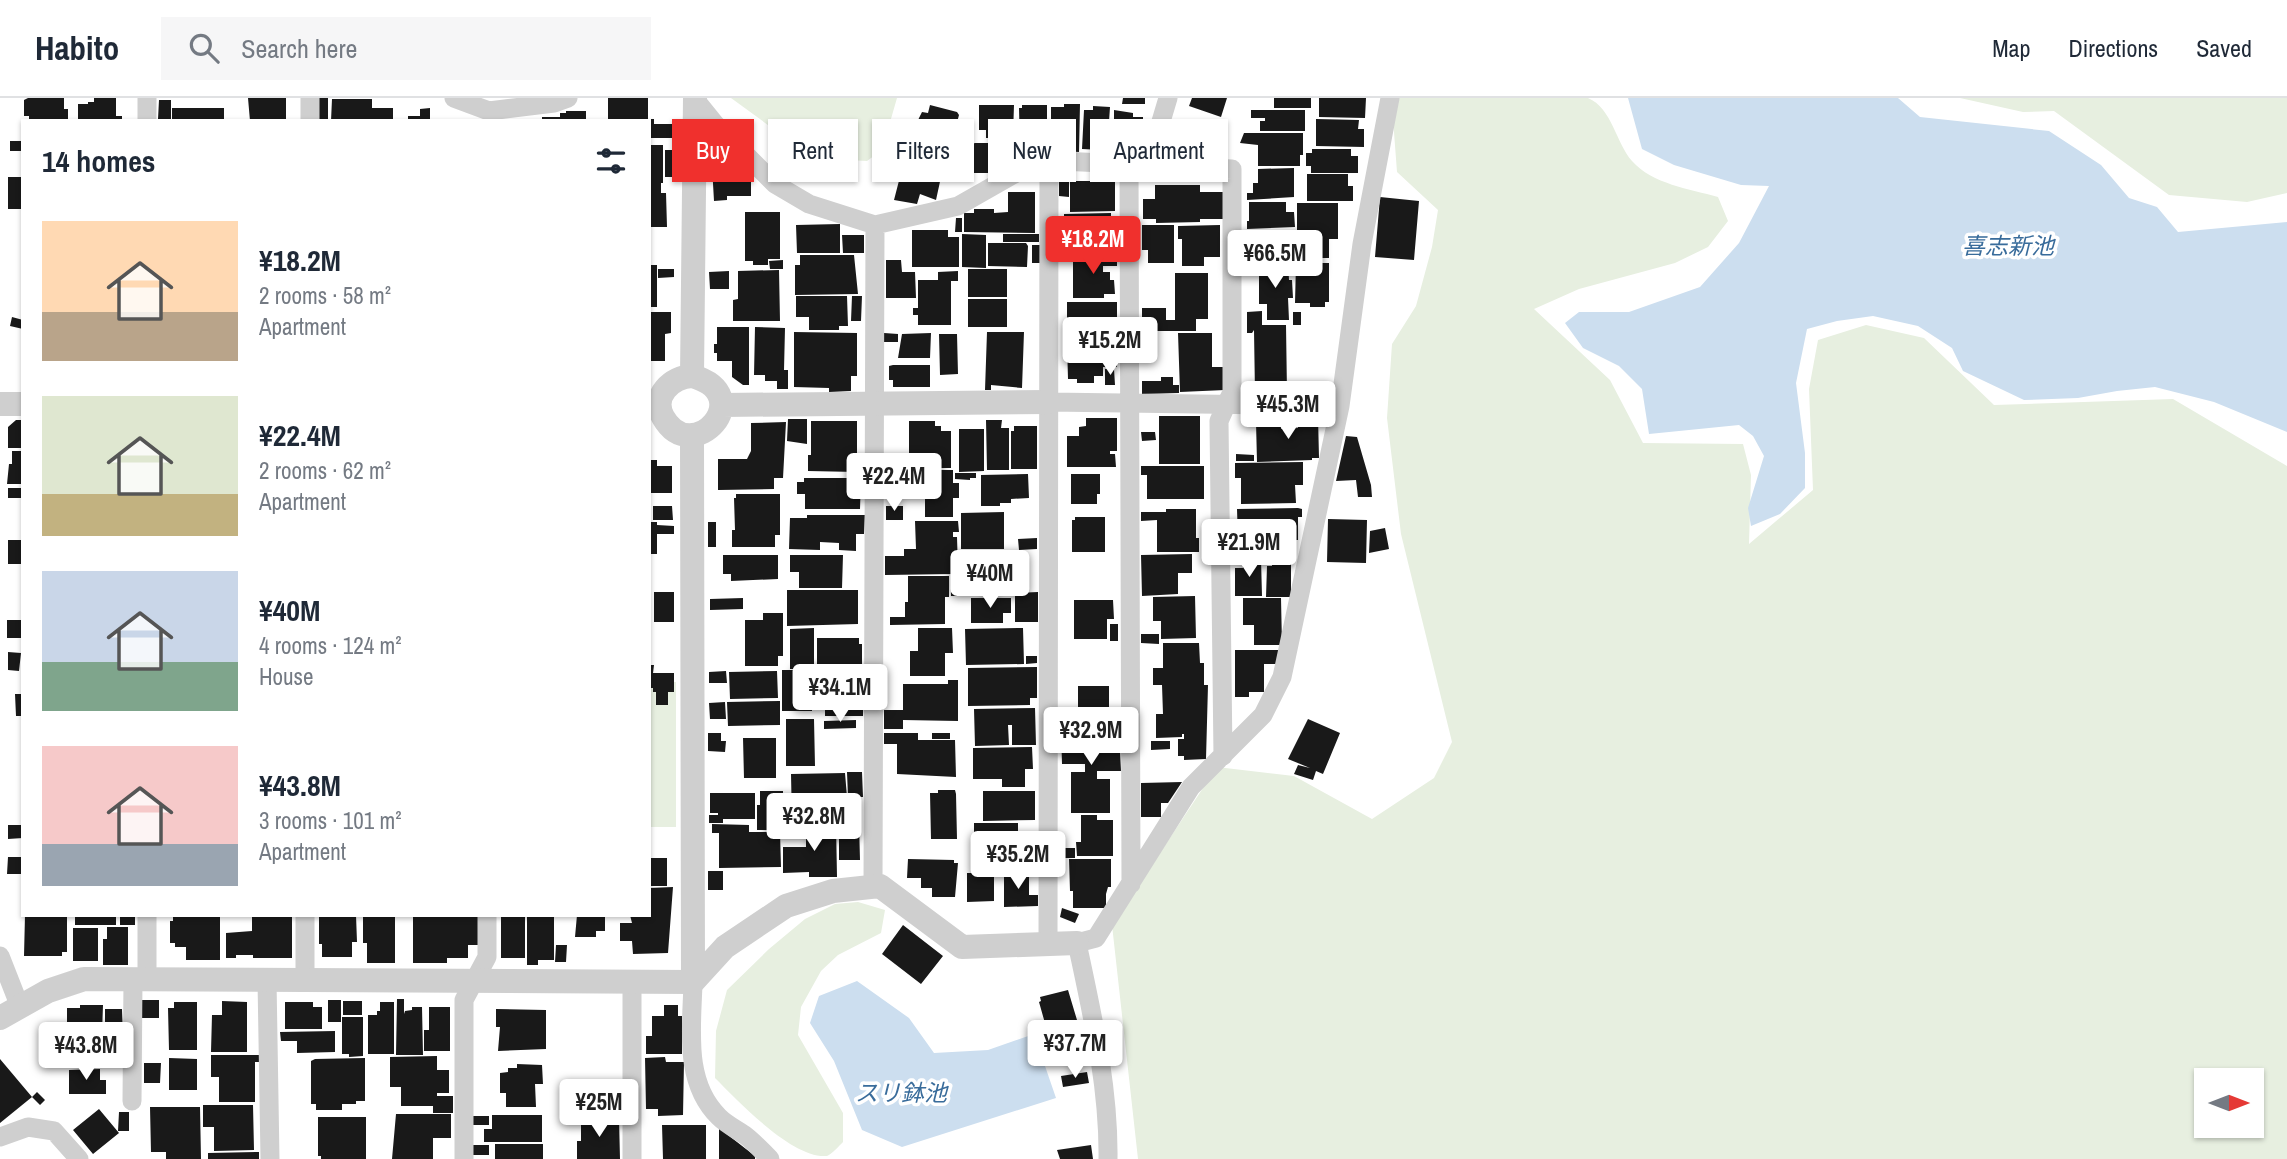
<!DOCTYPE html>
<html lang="en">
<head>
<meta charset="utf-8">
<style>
  body { margin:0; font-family:"Archivo Narrow","Noto Sans JP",sans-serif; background:#f6f6f7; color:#1f2937; height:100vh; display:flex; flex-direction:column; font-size:26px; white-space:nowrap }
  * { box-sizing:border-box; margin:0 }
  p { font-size:23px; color:#747a83 }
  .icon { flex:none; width:38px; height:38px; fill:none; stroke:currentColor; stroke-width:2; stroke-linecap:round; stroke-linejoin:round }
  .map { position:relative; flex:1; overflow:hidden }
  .drawer { position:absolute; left:21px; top:21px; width:630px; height:798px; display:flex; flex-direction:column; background:#fff; border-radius:0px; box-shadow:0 2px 5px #0004 }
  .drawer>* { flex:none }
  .guide { position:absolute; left:672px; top:21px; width:665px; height:63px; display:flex; gap:14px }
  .needle { width:46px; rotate:90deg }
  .tools { position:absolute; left:2194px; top:970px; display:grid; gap:14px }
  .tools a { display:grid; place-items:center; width:70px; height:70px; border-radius:0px; background:#fff; box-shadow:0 2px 5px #0004; font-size:35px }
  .price { position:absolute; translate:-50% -60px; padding:0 16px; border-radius:7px; background:#fff; color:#222; font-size:23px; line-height:46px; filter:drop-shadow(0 2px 4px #0008) }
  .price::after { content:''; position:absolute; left:50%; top:42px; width:21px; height:16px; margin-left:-10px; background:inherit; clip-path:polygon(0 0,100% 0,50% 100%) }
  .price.on { background:#f0302d; color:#fff }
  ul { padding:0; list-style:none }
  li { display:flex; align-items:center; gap:21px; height:175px; padding:0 21px }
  li span { display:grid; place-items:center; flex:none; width:196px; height:140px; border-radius:0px; color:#555 }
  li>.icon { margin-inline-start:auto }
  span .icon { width:84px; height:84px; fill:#fffc; stroke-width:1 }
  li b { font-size:30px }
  h2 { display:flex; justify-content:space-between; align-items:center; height:84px; padding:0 21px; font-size:30px }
  .tag { padding:0 24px; border-radius:0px; background:#fff; box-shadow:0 2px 5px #0004; font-size:24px; line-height:63px }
  .tag.on { background:#f0302d; color:#fff }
  header { display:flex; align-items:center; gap:42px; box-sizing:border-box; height:98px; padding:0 35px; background:#fff; border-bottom:2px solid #e0e1e3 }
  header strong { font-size:33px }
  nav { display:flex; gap:38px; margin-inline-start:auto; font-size:24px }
  .search { width:490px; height:63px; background:#f6f6f7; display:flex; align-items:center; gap:18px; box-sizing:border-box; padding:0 24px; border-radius:0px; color:#747a83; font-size:26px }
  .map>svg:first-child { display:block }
</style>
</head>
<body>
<header>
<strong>Habito</strong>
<div class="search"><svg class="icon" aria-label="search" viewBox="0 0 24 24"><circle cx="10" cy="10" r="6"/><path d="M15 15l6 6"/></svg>Search here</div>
<nav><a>Map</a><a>Directions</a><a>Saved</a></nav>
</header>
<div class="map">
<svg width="2287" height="1061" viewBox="0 0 2287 1061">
  <rect width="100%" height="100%" fill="#fff"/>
  <path fill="#e7efe0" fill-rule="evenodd" d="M731,0h166l-15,52 -15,11 -40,-2 -18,-4z
    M1397,0h191c24,10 28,45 44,63 20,23 58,28 86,36l10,24 -20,26 -33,16 -96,26 -45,20 76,71 33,63 100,1 8,31 -2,69 64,-54 -4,-101 9,-49 48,-15 58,13 70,67 179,-6 114,67v693h-1149l-26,-234 105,-158 77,9 78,43 62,-41 18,-36 -51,-208 -14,-116 5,-74 24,-38 16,-59 6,-37 -41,-38 -4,-53zM2207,982h45v45h-45z
    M1960,0h327v95l-40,9 -78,-7 -115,-84 -31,1z
    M649,584h27v145h-27z
    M858,804l27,8 -4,23 -43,22 -17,16 -20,36 -3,28 45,78v29c-4,4 -11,12 -16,14 -35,3 -90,-56 -112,-78l1,-47 11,-41 42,-41 36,-30 30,-15z"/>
  <path fill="#ccdeef" d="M1628,0h270l22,19 129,14 52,34 28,33 28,9 21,25 109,-10v210l-73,-30 -59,-15 -38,4 -39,7 -54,2 -61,-29 -11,-23 -34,-22 -45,-10 -36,5 -30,8 -11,54 9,70v35l-25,26 -29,12 -3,-18 16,-52 -11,-20 -14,-11 -90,9 -7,-45 -23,-23 -36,-18 -18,-25 14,-11h50l71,-25 39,-44 30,-57 -28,-1 -67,-20 -32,-16z
    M857,883l52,37 25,35 54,-3 46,-16 22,64 -154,49 -40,-17 -28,-69 -24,-38 9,-27z"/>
  <path fill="#191919" d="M28,0h36v11h4v12h-39v-5h-5v-16z
    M94,0h22v18h6v5l-44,-2v-15h10v-2h6z
    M248,0h38v23h-36z
    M317,0h11v23h-10z
    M608,0h40v23h-40z
    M1123,0h22v6h-23z
    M1192,0h35l-6,19 -32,-11z
    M1274,0h37v10h-37z
    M1319,0h47l-1,20 -46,-1z
    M332,1h40v9h21v13h-62z
    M159,2h12v19h-13z
    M1064,6h16l-1,48 -18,-1 1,-12h-11v-32h13z
    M930,7l27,7 2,3 -4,15 -4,-1 -2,9 -35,-7 1,-2 -5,-1 2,-7 5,1 5,-10 6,1z
    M979,7h35l-1,30h-7v3h-20v-8h-7z
    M1022,7h25v29l-9,1v12h-8v3h-10l-1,-42h3z
    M1093,8l17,1 -2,30h-5l-1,13 -20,-1 2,-39h9z
    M172,10h52v13h-52z
    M430,10v13h-22v-5h12v-7z
    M1114,12l19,3v4h10v27h-6v6h-17v-14h-6z
    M1251,12h54v21h-45v-10h5v-3h-14z
    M566,13h20v10h-44v-4h18v-4h6z
    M649,21h5v5h19v14h-24z
    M1316,21l43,1 -1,9h6v18l-48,-1z
    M1244,35h59v22h-3v11h-42v-21l-18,-2z
    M909,39l29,7 1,-3 10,2 -5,23 -19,-2 -2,6 -20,-5z
    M10,43h13v10h-13z
    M975,45h33v22h-6v2h-14v6h-17l1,-29z
    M649,47h14v38h-2v10h5l1,34h-18z
    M1312,51h39v7h7v17h-47v-7h-5v-13h6z
    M665,52h7l1,27h-8z
    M740,67l1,17 10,-1v15h-24v4l-13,1 -2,-35z
    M1294,70v29l-47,3v-7h6v-10h5v-14z
    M902,71l39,8 -5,23 -16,-6 -3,10 -23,-4z
    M1307,76h41v12h5v15h-46z
    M8,79h15v32h-15z
    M1059,80h10v19l-10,-1z
    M1070,83h45v30l-45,1z
    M1155,87h45v7h25v27h-25v3l-44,1v-4h-13v-20h12z
    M1008,94h27v41l-71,-1v-19h10v-4h20v4l14,-1z
    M1380,99l39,4 -5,59 -39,-3z
    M1249,104h37v10h8l1,15 -48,2v-8h2z
    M1297,105h41v36h-9v19h-32z
    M745,114h35v47h-12v6h-15v-4h-8z
    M1111,115v12h5l1,28h-16v-7h-37v-32z
    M956,120h6v14h-7z
    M840,126v29h-43l-1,-28z
    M1142,127h32v38h-26v-13h-6z
    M1220,127v32h-16v9h-22v-27h-4v-13z
    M912,132h36v7h11v30h-47z
    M1247,134h45l1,23 -33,1v3h-13v-8h8l-1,-4h-7z
    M962,136l24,1v33l-24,-1z
    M1003,136h36v8h-36z
    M842,137h22v18h-21z
    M988,145h38l2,3 -1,21 -39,-1z
    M1032,147h9v18h-9z
    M1117,156v12h-14v6h7v8h4l1,14h-11v4h-31v-43z
    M800,157h54l4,39 -63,1v-30h5z
    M783,162v9h-13l-1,-8z
    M886,162h15l1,12h13l1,26h-30z
    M1288,165l1,17h3l1,18h-5l1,22h-22v-16h-8v-40z
    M1296,165h33v39h-4v5h-15v-4h-15z
    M649,167h8v42h-8z
    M658,171h16v8l-16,1z
    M968,171h39v28h-39z
    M779,172l1,51h-47v-21l5,-1v-28z
    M729,173v18h-19l-1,-17z
    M958,173v10h-7v44h-33v-10h-5v-7h5v-28h20v-8z
    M1175,175h33v46h-12v12h-54v-23h24v12h9z
    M796,198h51l1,30h-9v4h-30v-13h-13z
    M852,198h10l-1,25h-10z
    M968,201h39v28h-39z
    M1067,204h50v20h-3v11l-20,-1v7h-27z
    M1262,213v14h24l1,68 -32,1 -1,-64 -2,3h-5v-21z
    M649,214h22v21l-6,1v27h-16z
    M1293,214h8v13h-8z
    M12,219l11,3v9l-13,-3z
    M717,229h32v58h-6l-11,-8v-16h-15v-8h-3v-9h3z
    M755,229l30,1 -1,42h4v19h-11v-8h-12v-6h-11z
    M794,234l63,1v43h-6v15l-22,1v-4l-35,-1z
    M987,234h37l-2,56 -31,-3v5h-6z
    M884,235l14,1v8h-14z
    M931,235l-1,25h-32l4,-24z
    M1178,235h34v34h13v23l-45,2z
    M939,236h18l1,40 -18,1z
    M1067,245h50v24h-14v9h-9v7h-17v-4h-9z
    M893,267h37v22h-37v-7h-4v-14z
    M1105,271h9l1,16h-10z
    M1161,279h12v8h6v8l-37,1v-13h19z
    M1159,318h41v48h-41z
    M1298,318h20l1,42h-7v2l-55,2 -1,-40h25v7l17,-1z
    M1086,320h31v33h-7v3h5l1,13h-49v-31h12v-9l7,-1z
    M788,321h19v25l-20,-3z
    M16,322h7v28h-15v-21z
    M986,322h16l-1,8h8v42h-22z
    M811,323h46v51l-49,-1v-16h3z
    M909,323h26v5h6v5h10v37h-42z
    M786,324l-3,56h-9v11l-56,1v-31h29l4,-8v-28z
    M1014,328h23v43h-26v-38h3z
    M959,331h25v42l-25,1z
    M1141,334h14l1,8 -14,1z
    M1346,338l11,1 14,48 1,12h-14l-2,-17 -20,1z
    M12,353h11v33h-16l2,-20h3z
    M1236,356l18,1v6h-18z
    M649,362h8v6h15v27h-23z
    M1303,364v23h-8l1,18 -55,1v-26h-6v-15z
    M1141,368h63v33h-57v-24h-6z
    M894,372h59v13h6v15h-6v19h-28v-30l-30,1z
    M955,375h21v5h-6v2l-15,-1z
    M1028,376l1,24 -18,1v4h-11v3h-19v-31z
    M1071,376h29v20h-3v10h-26z
    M804,380h57l-1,31h-55v-15h-8v-12h7z
    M8,390h15v10h-15z
    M736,396h44v41h-5v12h-43v-17h3l-1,-32h2z
    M653,408h19l1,14h-20z
    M886,408h17v14h-17z
    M1298,410l4,1v8h-4v23l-60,1 -1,-32z
    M1166,411h30v29h3v14h-42v-32l-16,1v-9h25z
    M1004,414v37h-43v-36z
    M807,417h58l-1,19h-8v17l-17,-1v-7l-19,-1v8l-31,-1 1,-31h17z
    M1075,419h30v35h-33v-32h3z
    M1328,421l39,1 -1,43 -39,-1z
    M915,423h43l1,11h-6v5h4l1,33 -4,1v3l-69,1v-19h19v-7h12z
    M649,424h8v3l17,1v8h-17v20h-8z
    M708,424h8v25h-8z
    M1385,430l4,21 -20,4 1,-22z
    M1037,440v11l-18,1 -1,-11z
    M8,442h15v24h-15z
    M1192,456v19h-14v21l-36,2 -1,-41z
    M723,457h55v24l-47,2v-7h-8z
    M790,457h53l-1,33h-43v-16h-9z
    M1272,457h19v42h-25l1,-31h5z
    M1243,461h18l1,37h-27v-28h8z
    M908,478h41v21h-4v27l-55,1v-8h15v-15h3z
    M951,484h8v14h-8z
    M787,492h71v34l-71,2z
    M654,494h20v30h-20z
    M1038,494v30h-23v-29z
    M1195,498l1,42 -35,1v-18h-8v-24z
    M743,500v11l-33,1v-11z
    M971,500h40v15h-8v10h-32z
    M1243,500h38l1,47h-28v-20h-11z
    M1074,502h39l1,19h-7v20h-33z
    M763,515h20v43h-5v10h-33v-46h18z
    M7,522h16v18h-16z
    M1110,526h8v17h-8z
    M814,530v41h-24v-40z
    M918,530h34l1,25h-8v23h-35v-25h8z
    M1023,530l1,36 -58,1 -1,-36z
    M1141,536h18v10l-18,-1z
    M817,540h42v6h3v26l-45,1z
    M1163,545h36l1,20h4v22h4l-2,74 -22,1v-4h-6v-17h6v-5h-2v3l-26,1v-24h7l-1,-29h-9v-17h10z
    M1235,552h45v14h-16v28h-15v5h-14z
    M8,554l13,1 -2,18 -11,-1z
    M1026,558h11v7l-11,1z
    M649,567h5l-1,8h21v19h-6v13h-12v-13h-3v-4h-4z
    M1037,569v31h-7v7l-62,1v-38z
    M782,572h30v41h-30z
    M726,573l1,12h-18v-11z
    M777,573l1,27 -48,1 -1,-27z
    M817,575h23v7h17v25h-40z
    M948,582h10v41l-55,-1v9h-19v-19h19v-26h45z
    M1078,588h31v30h-9v8h-22z
    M15,596h8v22h-7z
    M780,603v24l-52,1 -1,-24z
    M725,604l1,17h-16l-1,-16z
    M825,610h38v8h-38z
    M1035,610l1,37h-24v-20h-4l1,20 -34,1 -1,-37z
    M786,621h28l1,47h-29z
    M1308,621l32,14 -17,41 -7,-3 -3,9 -19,-6 4,-9 12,3 -22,-9z
    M856,622v8l-32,1v-8z
    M1061,632h58l2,41h-24v8h13v34h-39v-41h14v-8h-23z
    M708,635h13v8h5l-1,11 -17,-1z
    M884,635h34v7h37l1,37 -59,-3v-30h-13z
    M932,635h18v6h-18z
    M743,640h33v40h-32z
    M1151,643h19v8l-19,1z
    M1032,649l1,22h-8v18h-23v-8h-29v-31z
    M847,674h15l1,25h-15z
    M845,675l4,48 -57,1 -1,-48z
    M1182,684l-14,21h-7v14h-20v-34z
    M938,692h17l1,4 1,45h-26l-1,-46h8z
    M760,693h23v39h-26v-25h3z
    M983,693h52v29l-52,1z
    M710,695h45v26h-32v4h-14v-8h9v-2h-8z
    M1081,717h16v5h16v36h-36l-1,-14h5z
    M836,725l1,54h-28v-5l-26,1v-26h23v-23z
    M839,725h20l1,37h-21z
    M974,725h44v10h10v31h-54z
    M712,726l37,1v7h31l1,35 -62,1v-35h-7z
    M8,727h15v13l-15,1z
    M1060,750h15v10h-15z
    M8,759h15v17h-16z
    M649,760h18v28h-18z
    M908,761l46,1v3h4l-3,34h-23v-9h-11v-10h-14z
    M1069,761h42v28h-3l-2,7v14h-33v-17h-3z
    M708,773h15v19h-15z
    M1017,774h12v23h9v11l-34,1v-33h13z
    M967,775h27v28l-27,1z
    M673,789l-5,66 -35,1 -1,-13h-12v-18h12l-2,-8h19v-27z
    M1062,810l17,6 -4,9 -15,-6z
    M25,817h42v37h-5v4h-38z
    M75,817h41v10h-41z
    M120,817h15v10h-15z
    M173,817h47v45h-34v-13h-11v-4h-5v-22h3z
    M252,817h40v43h-39v-3h-17v3h-10v-25l26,-2z
    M319,817h37l1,27h-5v15h-30v-13h-3z
    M363,817h32v48h-28v-20h-4z
    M413,817h65v30h-10v13h-21v5h-34z
    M577,817h28v16h-9v6h-21z
    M501,819h24v41h-24z
    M527,819h27v43h-16v5h-11z
    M903,827l40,31 -22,28 -39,-30z
    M107,829h21v38h-25v-26h4z
    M73,830h25v33h-25z
    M556,847h11l-1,17h-11z
    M1068,892l18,60 -12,4 -1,-4 -19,5 -15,-53 2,-1 -1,-4z
    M397,901h7v15l1,-3 7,-1v-3h10l1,48h-27z
    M141,902h18v18h-18z
    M328,902h13v22h-13z
    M222,903l25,1v50h-36l1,-37h10z
    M343,903h19v14h-19z
    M174,904h23v48h-28l-1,-42h6z
    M285,904h28v5h9v22h-37z
    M380,904h14v52h-26v-39h9v-4h3z
    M80,907h23l-1,29h-35v-26h13z
    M664,907h14v11h4v38h-36v-18h6v-20h12z
    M429,909h21v44h-26v-21h5z
    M105,911h17l1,26h-18z
    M496,911l50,1v39l-48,2 2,-24h-4z
    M342,919h21v39l-14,1v-3h-7z
    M335,933v21l-38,1v-12h-16l-1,-9z
    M113,940v16l-5,1v13h-35l-1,-29z
    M211,957h49v7h-5v40h-36v-25h-8z
    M437,958v14h12v23h-12v3h16v17h-20v-7h-32v-19h-11v-30z
    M665,959l1,5h18l-1,53 -25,1v-7h-12l-1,-51z
    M169,960l28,1v31h-28z
    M365,960v43h-9v3h-14v6h-26v-6h-5v-43l4,-2z
    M0,961l32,38 -32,26z
    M112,961h11v9h-11z
    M144,965h17l-1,20h-16z
    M517,966l25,1 1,19h-8l1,23h-30v-14h-6v-20l8,-1v-4h9z
    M100,971v11h6v14h-37v-24z
    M1087,974l2,11 -26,4 -2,-11z
    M37,994l8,8 -5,5 -8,-8z
    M203,1007h50l1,45 -40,1v-24h-11z
    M150,1009h50l1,52h-35v-7h-15z
    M99,1011l20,24 -26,21 -20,-24z
    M119,1014h10v19h-11z
    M396,1016h55v24h-18v21h-41z
    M492,1017h50v27h-58v-13h8z
    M473,1018h16v9h-16z
    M318,1019h48v42h-45v-3h-3z
    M581,1020h38l1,41h-43v-18h4z
    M662,1027h44v34h-43z
    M719,1030l36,28v3h-36z
    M495,1046h48v15h-48z
    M473,1047h16v10h-16z
    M1091,1047l2,14h-33l-3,-9z
    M259,1054v7h-51v-6z"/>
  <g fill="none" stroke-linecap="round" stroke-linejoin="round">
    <path stroke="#cfcfcf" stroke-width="19" d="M454,0l35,13 65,-8 14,-5
      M694,0l21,26 60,60 34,20 66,21 83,-19 81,-46 193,9v223l-13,29 4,335
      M147,23v-23
      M310,23v-23
      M1129,66l2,720
      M1148,67l20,-67
      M1049,304l291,4
      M873,788l2,-661
      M1048,846l1,-784
      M0,858l20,51
      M147,882v-65
      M267,882l3,179
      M305,883v-66
      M693,884c-1,45 -10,100 26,135 8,8 19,13 27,19 9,7 16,15 24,23
      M132,1003l1,-121
      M0,1039l28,-10 26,4 25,28
      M464,1061v-159l23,-43v-42
      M632,1061v-177
      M1108,1061c1,-73 -16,-145 -31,-216l19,-5 95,-151 72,-72 19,-38 58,-271 22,-162 28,-146"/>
    <path stroke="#cfcfcf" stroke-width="24" d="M692,278l3,-278
      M692,278c68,19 0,93 -29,41 -12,-21 9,-40 29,-41z
      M0,306h23
      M722,307l327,-3
      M692,338l1,546
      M0,920l48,-27 36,-12 609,3 32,-35 61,-41 47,-15 47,-5 82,61 115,-4"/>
  </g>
  <g text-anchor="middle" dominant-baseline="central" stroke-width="7" stroke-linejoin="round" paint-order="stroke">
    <g font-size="23" font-style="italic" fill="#396c9b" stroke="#fff">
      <text x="2008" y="147">喜志新池</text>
      <text x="901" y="994">スリ鉢池</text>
    </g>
  </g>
</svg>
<div class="tools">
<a><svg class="needle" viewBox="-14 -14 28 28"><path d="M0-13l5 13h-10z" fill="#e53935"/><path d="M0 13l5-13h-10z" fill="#747a83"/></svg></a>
</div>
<b class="price on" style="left:1093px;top:178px">¥18.2M</b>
<b class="price" style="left:1275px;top:192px">¥66.5M</b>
<b class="price" style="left:1110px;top:279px">¥15.2M</b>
<b class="price" style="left:1288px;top:343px">¥45.3M</b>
<b class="price" style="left:894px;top:415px">¥22.4M</b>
<b class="price" style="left:1249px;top:481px">¥21.9M</b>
<b class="price" style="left:990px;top:512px">¥40M</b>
<b class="price" style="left:840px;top:626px">¥34.1M</b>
<b class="price" style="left:1091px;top:669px">¥32.9M</b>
<b class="price" style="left:814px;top:755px">¥32.8M</b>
<b class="price" style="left:1018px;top:793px">¥35.2M</b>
<b class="price" style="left:1075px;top:982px">¥37.7M</b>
<b class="price" style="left:86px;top:984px">¥43.8M</b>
<b class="price" style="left:599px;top:1041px">¥25M</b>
<div class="guide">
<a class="tag on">Buy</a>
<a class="tag">Rent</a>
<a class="tag">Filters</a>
<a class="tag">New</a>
<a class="tag">Apartment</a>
</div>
<section class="drawer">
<h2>14 homes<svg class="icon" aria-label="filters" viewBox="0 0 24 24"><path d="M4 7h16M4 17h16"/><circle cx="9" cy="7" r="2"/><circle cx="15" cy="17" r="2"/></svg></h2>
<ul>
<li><span style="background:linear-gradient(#ffd9b3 65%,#b9a48a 0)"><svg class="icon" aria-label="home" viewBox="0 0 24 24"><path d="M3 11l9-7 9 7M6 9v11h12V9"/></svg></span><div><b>¥18.2M</b><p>2 rooms · 58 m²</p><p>Apartment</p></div></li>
<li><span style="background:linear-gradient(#dfe7d0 70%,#c2b280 0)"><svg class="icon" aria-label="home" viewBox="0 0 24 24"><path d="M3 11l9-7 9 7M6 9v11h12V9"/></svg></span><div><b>¥22.4M</b><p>2 rooms · 62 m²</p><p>Apartment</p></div></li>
<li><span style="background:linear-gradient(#c9d6e8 65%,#7fa58c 0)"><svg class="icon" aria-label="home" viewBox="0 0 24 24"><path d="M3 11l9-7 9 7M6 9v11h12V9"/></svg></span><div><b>¥40M</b><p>4 rooms · 124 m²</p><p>House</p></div></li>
<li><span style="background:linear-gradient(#f6c9c9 70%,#9aa5b1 0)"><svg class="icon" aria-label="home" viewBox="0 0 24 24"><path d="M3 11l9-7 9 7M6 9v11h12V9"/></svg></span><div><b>¥43.8M</b><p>3 rooms · 101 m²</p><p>Apartment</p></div></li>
</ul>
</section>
</div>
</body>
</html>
